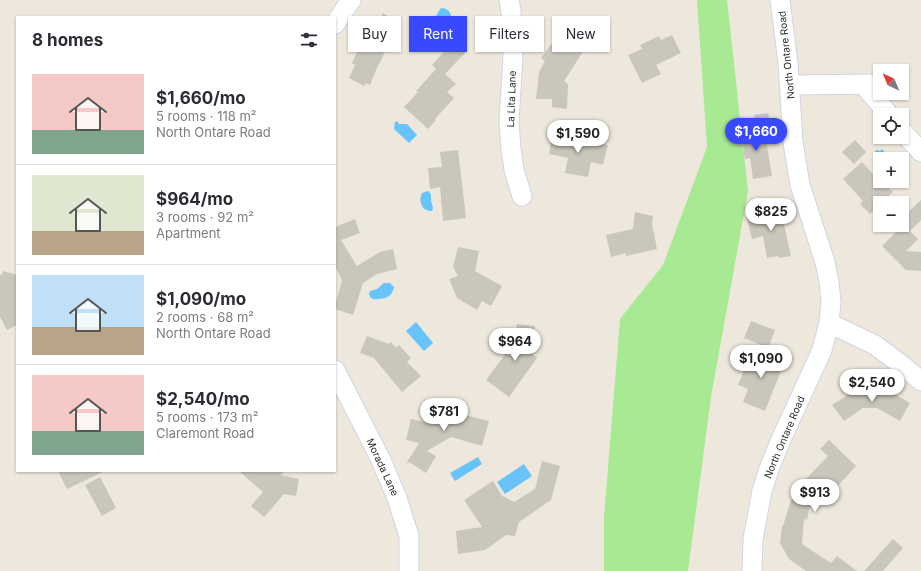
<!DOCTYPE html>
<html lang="en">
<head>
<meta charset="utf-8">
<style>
  body { margin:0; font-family:Inter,sans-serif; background:#f7f7f7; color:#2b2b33; height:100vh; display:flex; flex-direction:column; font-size:15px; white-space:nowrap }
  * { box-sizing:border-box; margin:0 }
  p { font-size:13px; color:#7c7c81 }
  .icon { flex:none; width:22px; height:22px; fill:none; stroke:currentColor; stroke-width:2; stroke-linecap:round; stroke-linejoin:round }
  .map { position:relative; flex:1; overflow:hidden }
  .side { position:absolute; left:16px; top:16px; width:320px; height:456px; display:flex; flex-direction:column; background:#fff; border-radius:0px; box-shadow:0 1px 3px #0004 }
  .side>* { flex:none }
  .banner { position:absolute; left:348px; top:16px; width:380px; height:36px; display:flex; gap:8px }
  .needle { width:26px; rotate:316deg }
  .tools { position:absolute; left:873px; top:64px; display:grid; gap:8px }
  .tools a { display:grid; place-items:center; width:36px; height:36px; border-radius:0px; background:#fff; box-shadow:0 1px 3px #0004; font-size:20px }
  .price { position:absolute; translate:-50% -34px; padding:0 9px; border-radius:14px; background:#fff; color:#222; font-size:13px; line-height:26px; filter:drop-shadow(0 1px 2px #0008) }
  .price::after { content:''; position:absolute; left:50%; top:24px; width:12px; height:9px; margin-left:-6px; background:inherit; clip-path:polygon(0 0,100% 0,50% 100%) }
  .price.current { background:#3949ff; color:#fff }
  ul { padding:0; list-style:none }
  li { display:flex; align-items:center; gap:12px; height:100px; padding:0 16px }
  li+li { border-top:1px solid #e1e1e2 }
  li span { display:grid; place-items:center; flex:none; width:112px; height:80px; border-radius:0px; color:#555 }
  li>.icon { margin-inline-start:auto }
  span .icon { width:48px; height:48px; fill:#fffc; stroke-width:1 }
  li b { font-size:17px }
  h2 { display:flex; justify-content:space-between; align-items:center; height:48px; padding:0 16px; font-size:17px }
  .tag { padding:0 14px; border-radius:0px; background:#fff; box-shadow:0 1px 3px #0004; font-size:14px; line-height:36px }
  .tag.current { background:#3949ff; color:#fff }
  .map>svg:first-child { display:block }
</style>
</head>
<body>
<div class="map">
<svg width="921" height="571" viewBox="0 0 921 571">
  <rect width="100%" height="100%" fill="#eee8dc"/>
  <path fill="#a8e994" d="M697,0h30l21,191 -37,206 -23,174h-84v-54l16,-198 43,-54 44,-118z"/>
  <path fill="#67c3f9" d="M441,8c5,0 9,3 10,7l-1,4 -6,6v3l-2,4c-6,-2 -13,-5 -15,-11l2,-3c8,0 8,-5 12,-10z
    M397,121l2,3h8l10,11 -8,8 -15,-14 1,-7z
    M882,149l9,10h-11v4l-6,-7 1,-1v-4l2,-1 3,1z
    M428,191l3,3v7l2,7 -1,3c-10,1 -14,-10 -10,-18z
    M384,283h6l4,4c-1,3 -2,7 -5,9 -2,2 -13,4 -16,3 -3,-1 -3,-2 -4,-5l1,-3 7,-2z
    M416,322l17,21 -9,8 -18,-20z
    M478,457l4,7 -27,17 -5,-8z
    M524,464l8,12 -27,18 -8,-12z"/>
  <path fill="#c9c6bb" d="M383,13l11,7 -10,21 5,3 -13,26 -6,15 -4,-2 -2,3 -15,-8 6,-13 -3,-2 8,-17 4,2z
    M562,34l22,16 -20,31 4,3 -1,25 -15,-2v-8h-16l3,-27 6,-11 -4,-3 11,-15 2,2z
    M672,35l9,18 -25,12 5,9 -19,9 -14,-28 14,-6 -2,-4 19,-9 2,4z
    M453,42l12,11 -20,21 11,10 -9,8 7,6 -19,21 1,1 -8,9 -24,-22 14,-15 -2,-1 20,-22 -4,-4z
    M768,113l2,13 -13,3 -3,-14z
    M764,128l8,48 -19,3 -3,-21 -5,1 -2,-13 -5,1 -2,-14z
    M552,135l56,10 -5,20 -12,-3 -3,15 -23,-4 3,-15 -19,-4z
    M855,140l11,12 -12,12 -12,-12z
    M458,150l8,68 -23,3 -3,-34 -10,2 -2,-21 14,-1 -2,-15z
    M862,162l20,22 1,-2 10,10 -12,11h-1v1l-10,10 -10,-10 3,-3 -20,-22z
    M921,200v20l-11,11 8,8 -12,12 15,1v19l-15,-1 -24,-24 20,-20v-8z
    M780,207l11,49 -12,2v-2l-12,2 -4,-22 -11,3 -5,-21 12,-3 -1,-3z
    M635,212l18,4 -1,8 5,25 -31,7v-3l-15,4 -5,-22 27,-6z
    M355,219l5,14 -19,7 16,26 23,-14 13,-3 4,20 -20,5 -14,9 -10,32 -18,-6v-3l7,-26 -7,-14v-39z
    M458,247l21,4 -4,20 27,15 -11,20 -9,-5 -5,9 -20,-12 -8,-19 9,-3 -5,-9z
    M3,271l14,4v50l-10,5 -7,-13v-43l2,1z
    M751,321l24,9 -7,18 -24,-10z
    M517,324l18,2 -4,27 6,5 -28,39 -23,-17 29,-39z
    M367,336l22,8 2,-2 5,6 3,-3 12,13 -4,4 14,14 -19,16 -28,-34 -14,-5z
    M761,351l24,10 -20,50 -22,-9 5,-13 -10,-4 5,-12 -1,-2 4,-11z
    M859,388h24l27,15 -10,18 -23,-13h-14l-19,13 -12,-16z
    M441,398l23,6 -3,10 28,7 -7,25 -31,-9 -24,14 9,5 -10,17 -17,-11 -3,2 13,-21 -13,-3 5,-21 17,4 8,-5z
    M829,440l27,26 -21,23 -3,-3 -11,12 -8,-7 -6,29 -3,-1 -2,25 29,19 6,-7 20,15h-51l-17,-12 -9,-16 2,-17h1l8,-26 9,2 13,-15 -8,-7 23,-24 -8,-7z
    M542,461l18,5 -9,34 -32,22 -4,14 -9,-1 -21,15 -27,4 -2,-23 26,-4 -18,-27 29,-19 9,15 12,6 21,-13z
    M58,471h47l-38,18z
    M239,471h45l-3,4 18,4 -3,17 -12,-2 -20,23 -13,-11 12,-14z
    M100,477l16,31 -14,8 -17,-31z
    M893,539l10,9 -20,23h-19z"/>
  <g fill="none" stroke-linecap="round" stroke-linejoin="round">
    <g stroke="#d1d3e5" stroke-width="21">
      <path id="minor" d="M509,0l2,11 2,45 -4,65 2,28 3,21 8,26
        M335,24l16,-24
        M863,84l26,31
        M790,85l90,-1
        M902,131l19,21
        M829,323l46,22 28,21 18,15
        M335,370l46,90 16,38 12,38v35
        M752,571l1,-32 9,-48 7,-22 10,-25 43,-94 7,-27 2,-21 -2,-20 -4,-20 -25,-77 -7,-43 -5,-79 -8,-63"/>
    </g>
    <use href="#minor" stroke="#fff" stroke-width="19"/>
  </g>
  <g text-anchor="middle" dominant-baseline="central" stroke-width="4" stroke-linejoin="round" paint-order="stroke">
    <g font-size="10" fill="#2b2b2b" stroke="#fff">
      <text transform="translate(786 55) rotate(-96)">North Ontare Road</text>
      <text transform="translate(511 99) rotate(-88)">La Lita Lane</text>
      <text transform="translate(784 437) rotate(-67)">North Ontare Road</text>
      <text transform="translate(383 467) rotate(65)">Morada Lane</text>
    </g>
  </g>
</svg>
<div class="tools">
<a><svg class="needle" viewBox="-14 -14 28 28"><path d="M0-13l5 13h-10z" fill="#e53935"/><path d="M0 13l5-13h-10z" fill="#7c7c81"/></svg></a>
<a><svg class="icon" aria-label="locate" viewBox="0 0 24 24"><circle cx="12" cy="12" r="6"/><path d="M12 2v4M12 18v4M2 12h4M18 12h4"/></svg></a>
<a>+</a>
<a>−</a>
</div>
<b class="price current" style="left:756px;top:152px">$1,660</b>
<b class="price" style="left:578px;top:154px">$1,590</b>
<b class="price" style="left:771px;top:232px">$825</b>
<b class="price" style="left:515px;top:362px">$964</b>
<b class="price" style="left:761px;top:379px">$1,090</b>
<b class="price" style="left:872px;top:403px">$2,540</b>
<b class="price" style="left:444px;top:432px">$781</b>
<b class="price" style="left:815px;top:513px">$913</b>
<div class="banner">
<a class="tag">Buy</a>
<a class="tag current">Rent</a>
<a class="tag">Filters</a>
<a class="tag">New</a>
</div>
<section class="side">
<h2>8 homes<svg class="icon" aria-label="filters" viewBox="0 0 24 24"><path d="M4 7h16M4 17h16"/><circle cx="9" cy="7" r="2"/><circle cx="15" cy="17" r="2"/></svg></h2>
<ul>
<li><span style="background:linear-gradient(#f6c9c9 70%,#7fa58c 0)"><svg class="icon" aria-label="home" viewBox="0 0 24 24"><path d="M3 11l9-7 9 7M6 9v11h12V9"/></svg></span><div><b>$1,660/mo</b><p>5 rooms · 118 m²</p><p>North Ontare Road</p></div></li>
<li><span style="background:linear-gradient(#dfe7d0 70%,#b9a48a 0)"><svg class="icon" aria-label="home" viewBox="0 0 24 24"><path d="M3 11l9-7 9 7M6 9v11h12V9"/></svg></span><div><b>$964/mo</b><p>3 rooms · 92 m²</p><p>Apartment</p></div></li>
<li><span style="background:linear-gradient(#bfe0f5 65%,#b9a48a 0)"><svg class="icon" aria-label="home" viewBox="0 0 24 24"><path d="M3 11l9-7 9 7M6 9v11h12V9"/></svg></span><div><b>$1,090/mo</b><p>2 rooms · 68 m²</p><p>North Ontare Road</p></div></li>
<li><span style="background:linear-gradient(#f6c9c9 70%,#7fa58c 0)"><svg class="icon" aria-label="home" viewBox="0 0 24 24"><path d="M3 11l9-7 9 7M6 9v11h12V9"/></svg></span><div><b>$2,540/mo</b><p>5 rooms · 173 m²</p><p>Claremont Road</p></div></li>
</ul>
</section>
</div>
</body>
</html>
